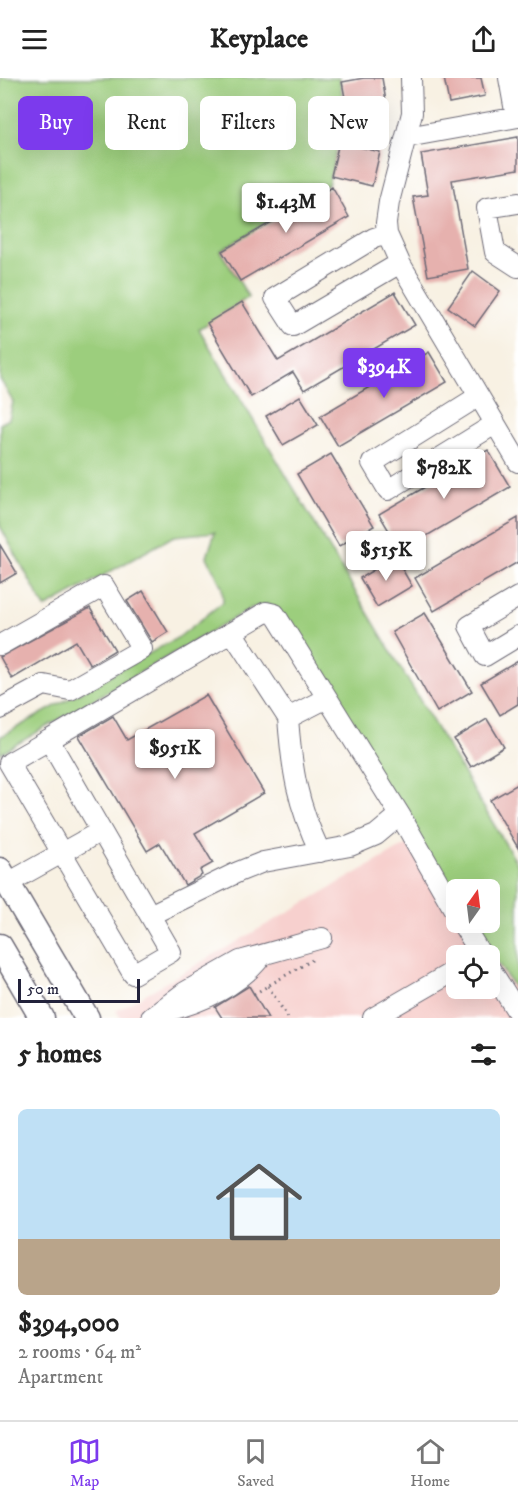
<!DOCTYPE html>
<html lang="en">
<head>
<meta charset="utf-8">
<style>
  body { margin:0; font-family:"IM FELL DW Pica",serif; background:#f6f6f6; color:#222; height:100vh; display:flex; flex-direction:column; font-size:22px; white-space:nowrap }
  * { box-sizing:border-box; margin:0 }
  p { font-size:20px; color:#767676 }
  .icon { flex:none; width:33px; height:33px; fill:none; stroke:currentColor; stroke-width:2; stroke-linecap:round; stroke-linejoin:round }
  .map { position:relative; height:940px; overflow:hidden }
  .sheet { display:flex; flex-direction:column; background:#fff; flex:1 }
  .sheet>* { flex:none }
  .banner { position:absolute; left:18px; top:18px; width:483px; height:54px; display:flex; gap:12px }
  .needle { width:39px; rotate:14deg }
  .buttons { position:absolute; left:446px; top:801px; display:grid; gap:12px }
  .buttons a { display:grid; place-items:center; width:54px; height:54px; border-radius:9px; background:#fff; box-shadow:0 6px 24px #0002; font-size:30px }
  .scale { position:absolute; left:18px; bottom:15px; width:122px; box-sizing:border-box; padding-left:6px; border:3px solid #22223b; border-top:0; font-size:16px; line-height:21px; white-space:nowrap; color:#22223b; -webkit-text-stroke:4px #fff; paint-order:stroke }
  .price { position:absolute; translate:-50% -51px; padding:0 14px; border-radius:6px; background:#fff; color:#222; font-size:20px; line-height:39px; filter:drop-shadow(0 2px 3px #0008) }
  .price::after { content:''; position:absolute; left:50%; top:36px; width:18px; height:14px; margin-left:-9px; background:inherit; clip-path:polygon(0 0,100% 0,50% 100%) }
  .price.current { background:#7c3aed; color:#fff }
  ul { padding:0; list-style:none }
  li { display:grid; align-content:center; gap:12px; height:318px; padding:0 18px }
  li span { display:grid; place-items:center; height:186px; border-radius:9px; color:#555 }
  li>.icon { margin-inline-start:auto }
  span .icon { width:108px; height:108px; fill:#fffc; stroke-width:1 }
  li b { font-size:26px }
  h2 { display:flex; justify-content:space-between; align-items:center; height:72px; padding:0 18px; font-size:26px }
  .pill { padding:0 21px; border-radius:9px; background:#fff; box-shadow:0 6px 24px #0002; font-size:21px; line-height:54px }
  .pill.current { background:#7c3aed; color:#fff }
  header { display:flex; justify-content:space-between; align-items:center; height:78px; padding:0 18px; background:#fff; font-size:27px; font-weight:700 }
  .dock { display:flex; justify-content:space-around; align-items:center; height:84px; border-top:2px solid #e0e0e0; background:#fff; font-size:16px; color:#767676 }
  .dock a { display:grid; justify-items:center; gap:3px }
  .dock .current { color:#7c3aed }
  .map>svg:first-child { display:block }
</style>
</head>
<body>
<header><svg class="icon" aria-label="menu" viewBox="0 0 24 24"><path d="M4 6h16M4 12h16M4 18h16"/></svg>Keyplace<svg class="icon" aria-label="share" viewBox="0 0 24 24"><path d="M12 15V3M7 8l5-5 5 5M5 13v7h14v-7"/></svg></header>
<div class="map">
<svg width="518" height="940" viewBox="0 0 518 940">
  <rect width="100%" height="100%" fill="#fff"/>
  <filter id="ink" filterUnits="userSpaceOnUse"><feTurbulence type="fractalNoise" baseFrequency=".0167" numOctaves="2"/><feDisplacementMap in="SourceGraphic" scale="12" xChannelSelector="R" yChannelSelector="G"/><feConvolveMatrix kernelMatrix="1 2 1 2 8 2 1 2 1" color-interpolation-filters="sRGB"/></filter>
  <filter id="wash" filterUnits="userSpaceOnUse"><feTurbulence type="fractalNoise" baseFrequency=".008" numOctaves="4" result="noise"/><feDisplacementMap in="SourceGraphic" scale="24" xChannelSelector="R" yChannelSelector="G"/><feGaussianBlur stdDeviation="1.35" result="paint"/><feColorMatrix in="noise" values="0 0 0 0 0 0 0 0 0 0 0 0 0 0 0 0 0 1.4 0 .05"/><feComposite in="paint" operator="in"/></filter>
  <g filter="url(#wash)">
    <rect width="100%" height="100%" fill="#f8f1e3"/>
    <path fill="#f7d0ce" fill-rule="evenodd" d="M414,762l53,83 51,72v23h-397l-5,-7zM456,878h33v32h-33z"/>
    <path fill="#9cce7d" stroke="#5f785c" stroke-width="1.5" d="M0,0h339l7,37 -18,70 -108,66 29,46 -50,32 319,536v128l-48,-70 19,-1v-32h-33v11l-189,-297 -16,4 -251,146v-17l179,-100 44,-35 -1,-15 -15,-30 8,-25 -41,4 -129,72 -45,-82v-102l9,-5 4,-17 -13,-23z"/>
    <g id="blocks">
      <path fill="#e6b1ae" d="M364,0h18l5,29 -39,7 -6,-32z
        M444,0h37l4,18 -36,7z
        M518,59v32l-66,11 16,89 -40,7 -15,-79 15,-2 -7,-41z
        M339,64l41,10 -8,34 -41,-10z
        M332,109l17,30 -109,64 -18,-30z
        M473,193l27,20 -25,35 -27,-19z
        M395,214l20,33 -111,65 -11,-18 -42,25 -44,-74 35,-21 36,59z
        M429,274l18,30 -109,64 -18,-30z
        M300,318l18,29 -35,20 -17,-29z
        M488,372l22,37 -109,64 -22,-37z
        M331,376l43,72 -35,20 -42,-72z
        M518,440v44l-84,49 -19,-33z
        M0,467l17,28 -17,10z
        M395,479l17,29 -35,21 -17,-29z
        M143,513l25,41 -16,10 -25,-41z
        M90,530l25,42 -25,15 -14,-24 -64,38 -12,-22z
        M425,535l47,78 -35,21 -45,-80z
        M518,583v43l-18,11 -19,-32z
        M206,617l58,98 -69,40 18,30 -13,7 2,5 -17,10 -25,-42 -13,8 -68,-115 34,-20 14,24z
        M487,641l17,28 -33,20 -17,-28z
        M518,706v64l-28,-48z
        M249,908l19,32h-46l-7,-11z"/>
    </g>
  </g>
  <g filter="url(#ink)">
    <use href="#blocks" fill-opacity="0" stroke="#6d6a76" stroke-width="1.5"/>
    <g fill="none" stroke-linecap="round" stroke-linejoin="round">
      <g stroke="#6d6a76" stroke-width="22">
        <path id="minor" d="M411,0l1,35 -23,89 -3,21 1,11 13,29 118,199
          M509,0l7,39
          M407,59l111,-20
          M518,125l-31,5 8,44 23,15
          M387,156l-13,4 -99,60 18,28 107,-63
          M479,318l-107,67 16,27 107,-66
          M518,519l-49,29 16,30 33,-20
          M232,554l56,86 39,-20
          M0,567l104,-59 38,63 -72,41 -26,-5 -44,24
          M288,640c4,53 9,85 32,134
          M49,662l217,-128 9,2 125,201 56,98
          M49,662l122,212 -38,22 -124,-211z
          M8,805l93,-52
          M150,837l88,-43 25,-10 87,-16 26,-11 24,-20
          M461,844l21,34
          M489,889l29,46
          M167,933c36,-9 71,-25 94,-54
          M151,940l34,-26 55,-31 82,-23
          M373,940l83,-48"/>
      </g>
      <g stroke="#6d6a76" stroke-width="27">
        <path id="major" d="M0,792l87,148
          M0,868l42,72"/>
      </g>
      <path stroke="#6d6a76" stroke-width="3" stroke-dasharray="1.5 4.5" stroke-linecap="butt" d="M268,908l20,32
        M254,916l58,-34"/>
      <use href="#minor" stroke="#fff" stroke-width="20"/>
      <use href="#major" stroke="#fff" stroke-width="24"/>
    </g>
  </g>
</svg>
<div class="buttons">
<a><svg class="needle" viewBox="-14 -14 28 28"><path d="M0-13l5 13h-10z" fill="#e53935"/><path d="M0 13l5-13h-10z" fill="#767676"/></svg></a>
<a><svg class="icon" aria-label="locate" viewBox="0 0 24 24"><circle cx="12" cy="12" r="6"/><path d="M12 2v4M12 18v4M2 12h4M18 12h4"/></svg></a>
</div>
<div class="scale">50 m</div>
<b class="price" style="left:286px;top:156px">$1.43M</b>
<b class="price current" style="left:384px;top:321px">$394K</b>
<b class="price" style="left:444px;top:422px">$782K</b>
<b class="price" style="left:386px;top:504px">$515K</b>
<b class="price" style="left:175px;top:702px">$951K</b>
<div class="banner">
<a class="pill current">Buy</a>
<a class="pill">Rent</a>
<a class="pill">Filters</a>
<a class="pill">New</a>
</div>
</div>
<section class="sheet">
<h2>5 homes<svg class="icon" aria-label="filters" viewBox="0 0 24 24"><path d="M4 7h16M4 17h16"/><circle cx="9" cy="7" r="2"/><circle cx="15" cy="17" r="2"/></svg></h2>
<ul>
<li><span style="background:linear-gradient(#bfe0f5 70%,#b9a48a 0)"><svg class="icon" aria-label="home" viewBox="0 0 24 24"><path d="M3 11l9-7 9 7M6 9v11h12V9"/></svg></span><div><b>$394,000</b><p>2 rooms · 64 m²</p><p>Apartment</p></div></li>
</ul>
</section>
<nav class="dock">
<a class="current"><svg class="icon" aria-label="map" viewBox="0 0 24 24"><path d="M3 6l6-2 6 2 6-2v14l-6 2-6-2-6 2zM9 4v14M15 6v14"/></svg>Map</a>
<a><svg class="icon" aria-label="saved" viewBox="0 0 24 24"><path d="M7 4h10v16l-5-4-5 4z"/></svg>Saved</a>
<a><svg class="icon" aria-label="home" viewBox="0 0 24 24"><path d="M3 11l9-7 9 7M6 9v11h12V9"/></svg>Home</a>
</nav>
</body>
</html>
